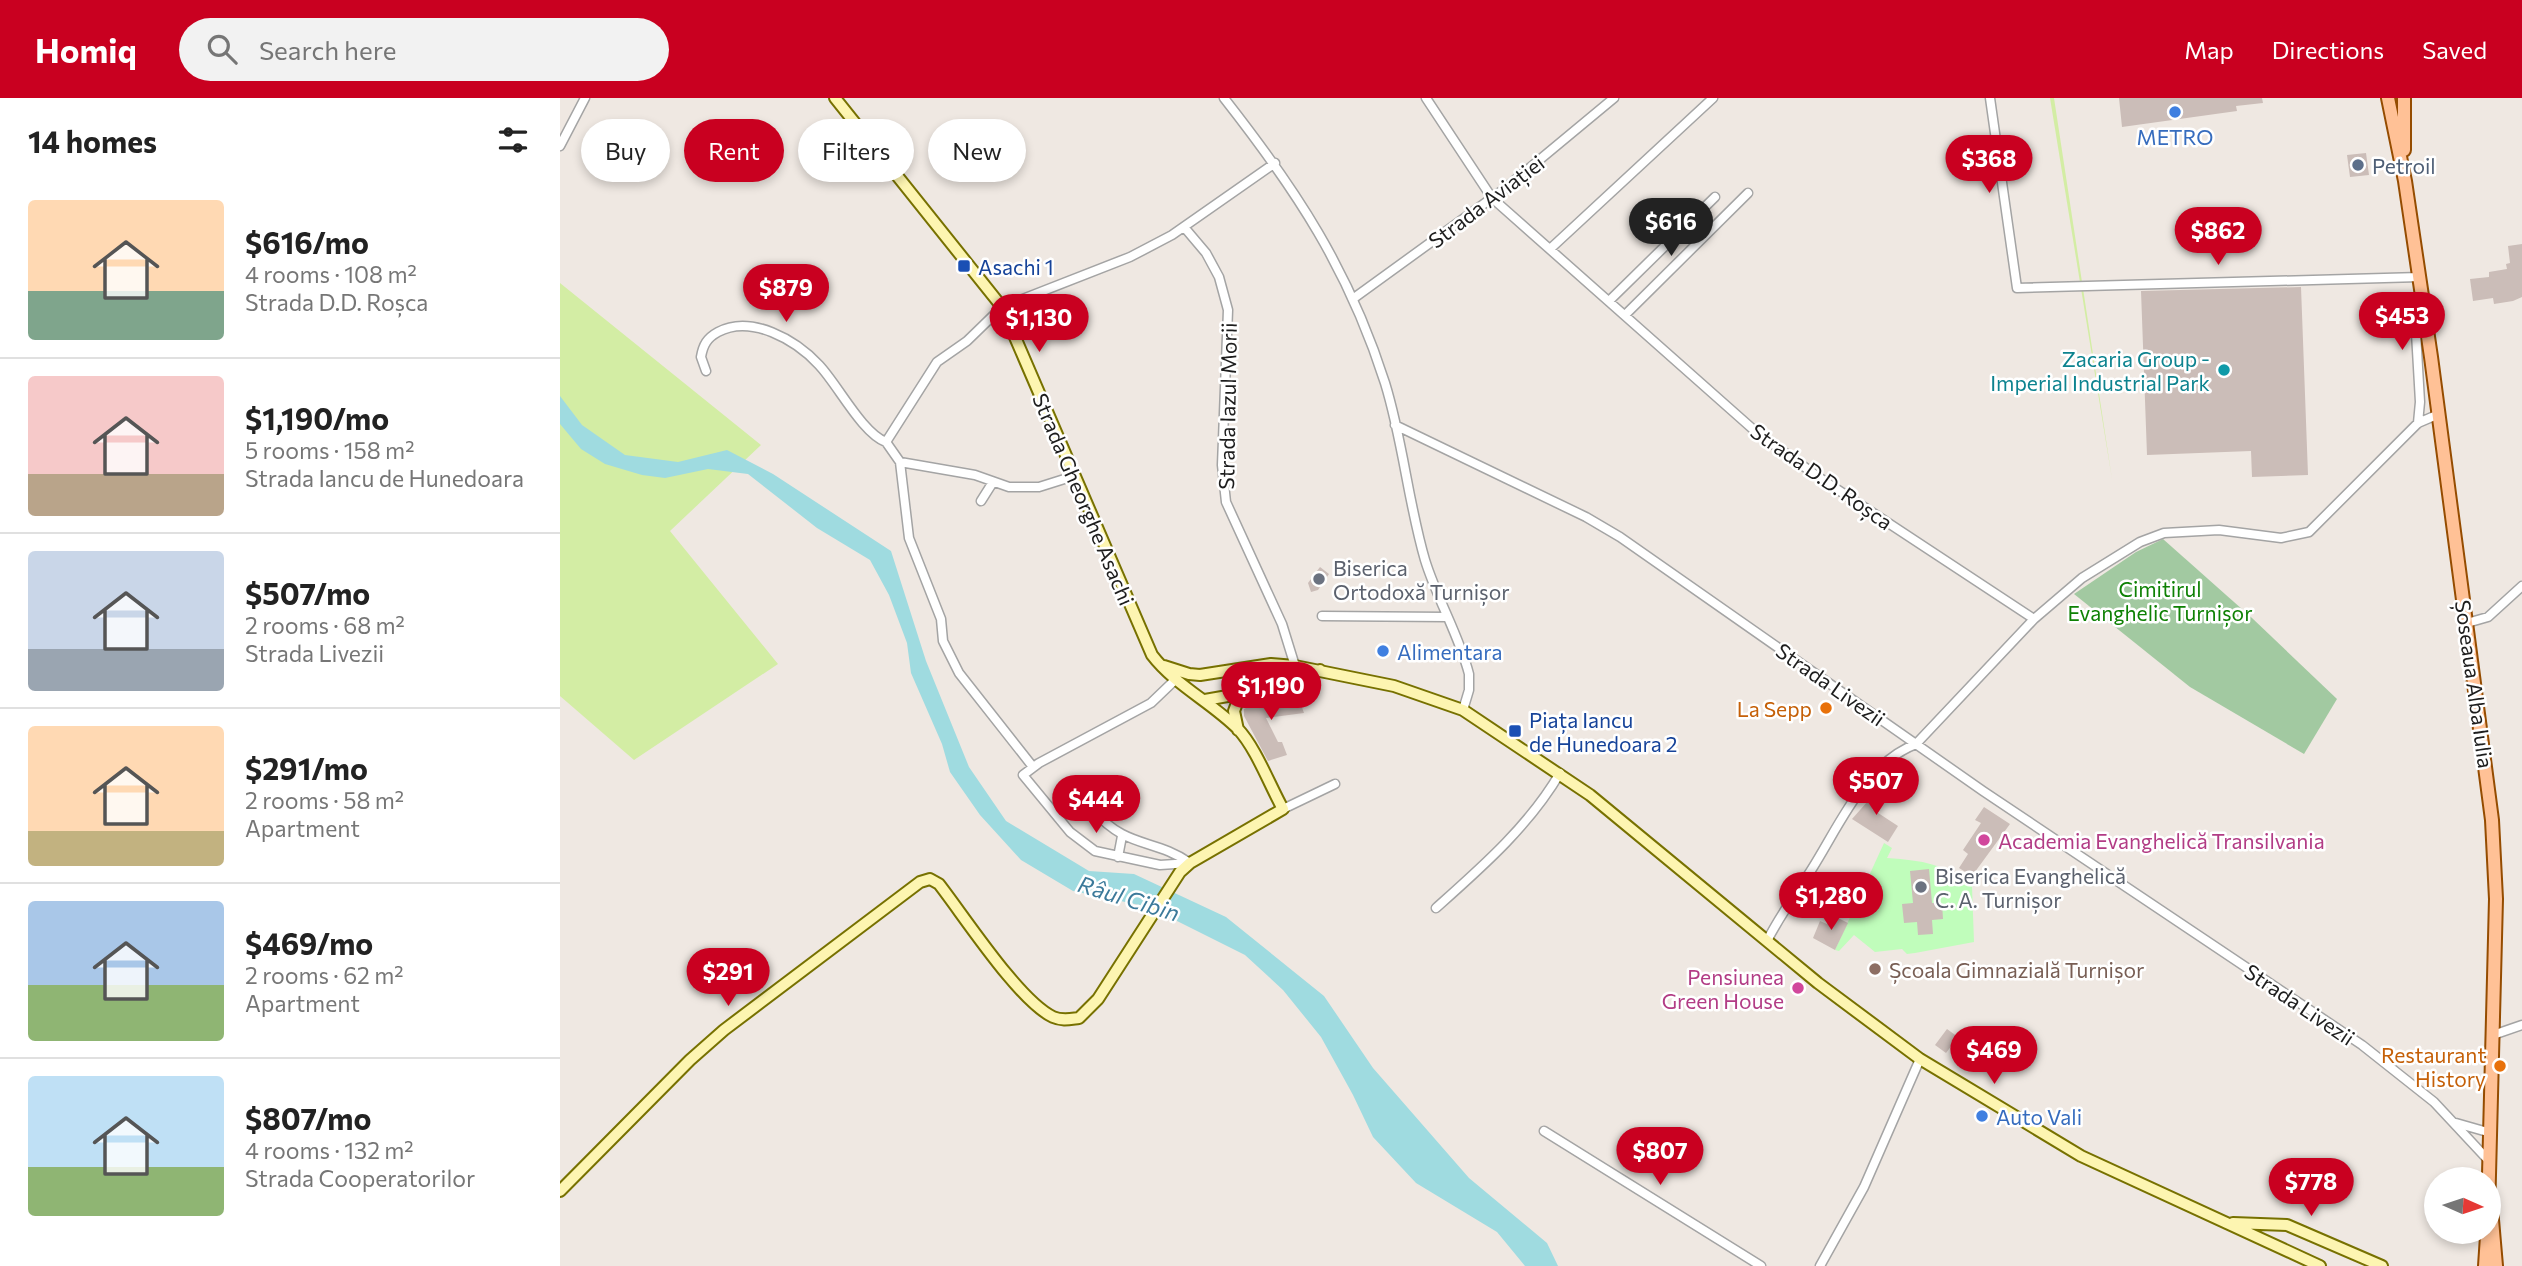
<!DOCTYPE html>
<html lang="en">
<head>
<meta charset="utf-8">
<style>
  body { margin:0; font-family:Commissioner,sans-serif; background:#f2f2f2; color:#222; height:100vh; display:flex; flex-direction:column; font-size:26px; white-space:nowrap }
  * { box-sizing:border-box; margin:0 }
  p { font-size:23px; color:#767676 }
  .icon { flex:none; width:38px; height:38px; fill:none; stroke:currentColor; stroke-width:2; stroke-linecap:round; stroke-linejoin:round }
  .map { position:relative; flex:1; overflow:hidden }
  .sheet { display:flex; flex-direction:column; background:#fff; width:560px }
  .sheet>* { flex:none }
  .top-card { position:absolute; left:21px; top:21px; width:665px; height:63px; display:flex; gap:14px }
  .needle { width:46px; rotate:93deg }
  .tools { position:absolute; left:1864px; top:1069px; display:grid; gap:14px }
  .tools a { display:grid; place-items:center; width:77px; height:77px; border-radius:50%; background:#fff; box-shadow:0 4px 10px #0003; font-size:35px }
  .price { position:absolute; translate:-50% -60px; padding:0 16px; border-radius:24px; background:#c90020; color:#fff; font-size:23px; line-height:46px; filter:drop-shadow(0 2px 4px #0008) }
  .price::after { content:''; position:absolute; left:50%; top:42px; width:21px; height:16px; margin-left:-10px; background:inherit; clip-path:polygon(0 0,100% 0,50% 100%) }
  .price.current { background:#222; color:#fff }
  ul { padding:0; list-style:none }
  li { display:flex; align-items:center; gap:21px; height:175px; padding:0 28px }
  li+li { border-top:2px solid #e0e0e0 }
  li span { display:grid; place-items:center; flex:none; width:196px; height:140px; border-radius:7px; color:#555 }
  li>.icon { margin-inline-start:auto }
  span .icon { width:84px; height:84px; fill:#fffc; stroke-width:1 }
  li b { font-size:30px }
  h2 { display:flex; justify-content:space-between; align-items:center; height:84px; padding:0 28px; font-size:30px }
  .chip { padding:0 24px; border-radius:32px; background:#fff; box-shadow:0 4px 10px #0003; font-size:24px; line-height:63px }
  .chip.current { background:#c90020; color:#fff }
  header { display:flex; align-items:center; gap:42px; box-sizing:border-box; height:98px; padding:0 35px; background:#c90020; color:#fff }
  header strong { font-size:33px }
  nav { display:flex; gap:38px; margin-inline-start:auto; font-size:24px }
  .search { width:490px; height:63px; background:#f2f2f2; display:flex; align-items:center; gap:18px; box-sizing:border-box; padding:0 24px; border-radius:38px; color:#767676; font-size:26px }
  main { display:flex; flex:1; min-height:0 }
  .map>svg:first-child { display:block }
</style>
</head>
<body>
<header>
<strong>Homiq</strong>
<div class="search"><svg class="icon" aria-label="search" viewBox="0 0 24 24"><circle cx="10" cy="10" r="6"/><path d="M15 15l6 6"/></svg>Search here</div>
<nav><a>Map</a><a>Directions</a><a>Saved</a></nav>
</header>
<main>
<section class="sheet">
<h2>14 homes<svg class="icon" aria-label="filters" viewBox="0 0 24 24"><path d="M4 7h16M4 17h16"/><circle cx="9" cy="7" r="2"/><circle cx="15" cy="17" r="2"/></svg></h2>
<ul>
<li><span style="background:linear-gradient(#ffd9b3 65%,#7fa58c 0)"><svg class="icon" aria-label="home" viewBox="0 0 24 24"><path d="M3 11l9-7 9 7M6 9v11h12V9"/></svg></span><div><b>$616/mo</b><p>4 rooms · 108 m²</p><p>Strada D.D. Roșca</p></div></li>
<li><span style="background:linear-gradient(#f6c9c9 70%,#b9a48a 0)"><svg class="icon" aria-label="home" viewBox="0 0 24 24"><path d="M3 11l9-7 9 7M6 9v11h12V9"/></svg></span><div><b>$1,190/mo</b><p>5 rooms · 158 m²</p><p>Strada Iancu de Hunedoara</p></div></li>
<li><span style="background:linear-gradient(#c9d6e8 70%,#9aa5b1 0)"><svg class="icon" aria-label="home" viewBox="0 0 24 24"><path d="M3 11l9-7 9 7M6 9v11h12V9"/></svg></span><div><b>$507/mo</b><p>2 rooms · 68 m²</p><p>Strada Livezii</p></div></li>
<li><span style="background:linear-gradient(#ffd9b3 75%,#c2b280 0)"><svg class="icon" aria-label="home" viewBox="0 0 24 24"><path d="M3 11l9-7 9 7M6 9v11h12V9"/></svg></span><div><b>$291/mo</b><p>2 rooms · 58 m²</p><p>Apartment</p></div></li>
<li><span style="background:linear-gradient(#a9c7e8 60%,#8fb573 0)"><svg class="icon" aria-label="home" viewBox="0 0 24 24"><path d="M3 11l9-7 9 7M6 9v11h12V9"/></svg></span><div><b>$469/mo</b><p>2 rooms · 62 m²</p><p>Apartment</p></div></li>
<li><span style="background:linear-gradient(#bfe0f5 65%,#8fb573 0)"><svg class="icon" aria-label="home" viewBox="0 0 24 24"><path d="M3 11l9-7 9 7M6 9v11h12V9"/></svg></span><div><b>$807/mo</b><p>4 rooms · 132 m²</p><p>Strada Cooperatorilor</p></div></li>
</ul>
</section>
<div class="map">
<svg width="1962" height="1168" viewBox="0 0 1962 1168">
  <rect width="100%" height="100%" fill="#efe8e2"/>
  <path fill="#d3eda4" d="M1490,0h4l58,381z
    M0,185l201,162 -91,86 108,133 -144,96 -74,-64z"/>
  <path fill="#a2c9a1" d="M1603,441l89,79 85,81 -33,55 -114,-67 -116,-93 62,-42z"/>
  <path fill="#c0fdbb" d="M1324,745l8,5 -5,10c39,3 53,5 85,28l2,56 -59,11 -8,1 -5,-5 -27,3 -21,-17 -15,16 -4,-1z"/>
  <path fill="#9fdbe0" d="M0,298l22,29 43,30 53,7 49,-12 46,24 118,77 35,110 43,106 37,54 83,50 45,3 92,43 98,79 49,72 96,110 78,65 11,23h-33l-28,-34 -81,-49 -43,-46 -20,-42 -32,-58 -38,-47 -38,-35 -96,-48 -76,-16 -52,-31 -41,-45 -30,-43 -8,-28 -31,-71 -4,-30 -18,-48 -19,-35 -53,-32 -69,-54 -40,-5 -43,9 -23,-3 -37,-11 -24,-15 -21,-25z"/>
  <path fill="#cbbdb8" d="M1559,0h143l1,5 -27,3 1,5 -115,16z
    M1806,55l3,22 -19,2 -3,-22z
    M1962,146v53l-9,4 -19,3 -1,-6 -20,3 -3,-22 19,-2v-5l18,-3 -1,-5 4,-1 -2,-17z
    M1741,189l7,188 -56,2 -1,-26 -104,4 -6,-164z
    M760,469l9,7 -11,16 -7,2 -3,-9z
    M738,598l6,17 -38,5 12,24h4l5,13 -19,6 -24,-45v-7l17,-9z
    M1324,685l7,6 -19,20 26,17 -10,16 -36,-23z
    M1424,709l26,17 -38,52 -13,-8 9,-14 -5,-4 18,-27 -6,-3z
    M1369,771l3,34h10l1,16 -11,1 1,14 -15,1 -1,-13 -13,1 -2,-19 11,-1 -3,-32z
    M1272,817l16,8 -13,27 -22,-12 7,-17 7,3z
    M1387,931l11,8 -12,16 -11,-8z"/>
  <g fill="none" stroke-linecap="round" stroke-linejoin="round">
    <g stroke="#a4a4a4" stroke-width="11">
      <path id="street" d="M664,0c73,93 125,172 161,285 18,58 23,119 40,177 12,39 34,75 44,114v16l-6,20
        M866,0l66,100 263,233 62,45 217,143
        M1430,0l27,190 403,-11
        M0,48l25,-48
        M624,129l22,26 13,24 9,33 -6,155 4,37 56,122 13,42
        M990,151l163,-151
        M794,200l149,-108 111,-92
        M1049,203l106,-104
        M1065,217l123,-122
        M146,273l-5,-14c2,-12 6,-19 17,-25 33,-18 78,8 101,33 19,20 43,68 67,77
        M1858,325l2,-21 -4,-69 3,-29
        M835,327l191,92 34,20 363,254 379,254 72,57 56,60
        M340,364l75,13 34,12h30l35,-11
        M421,403l12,-19
        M762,518l125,1
        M1907,525l21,-6 34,-31
        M615,582l-24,23 -112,60 -16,12 47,57 25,19 65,14 30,-2
        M473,669l-74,-94 -16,-32 -2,-22 -32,-81 -9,-76 -14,-20 51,-80 30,-21 35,-34 128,-50 42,-22 103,-72
        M723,711l52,-25
        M534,713c33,38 60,27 96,52
        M558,759l4,-21
        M876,810c46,-41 93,-82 124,-135
        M1207,843c12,-24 28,-46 43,-69 29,-45 54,-108 106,-128l118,-125 48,-41 58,-36 24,-9 55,-3 62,8 28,-6 109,-109 21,-9
        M1933,937l29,-10
        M1896,1025l35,10
        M984,1033l217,135
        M1260,1168l44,-79 56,-128"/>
    </g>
    <g stroke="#777100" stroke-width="14">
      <path id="secondary" d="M604,568l25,8 11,1 71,-11 24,2 99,20 69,24 127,85 228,188 102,76 161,97 239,110
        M645,602l79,-14 36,-16
        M678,632l-4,-19 6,-16
        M0,1093l130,-131 34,-30 196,-148 10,-3 9,5c25,32 80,117 114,133 9,4 17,2 26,1l19,-19 82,-127 10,-9 93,-54c-13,-23 -27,-61 -45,-80 -27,-27 -63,-44 -86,-74l-150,-348 -167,-209
        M1673,1125l54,2 95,41"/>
    </g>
    <g stroke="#954c00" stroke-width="16">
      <path id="primary" d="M1828,0l17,83 26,176 61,463 4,79 -8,315
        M1844,52v-52
        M1931,1110l5,58
        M1925,1168l2,-30"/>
    </g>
    <use href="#street" stroke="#fff" stroke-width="8"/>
    <use href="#secondary" stroke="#fdf5b1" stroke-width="10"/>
    <use href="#primary" stroke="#ffc196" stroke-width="12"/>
  </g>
  <g fill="#3f7fe0" stroke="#fff" stroke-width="2.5">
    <circle cx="1615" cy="14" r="7"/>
    <circle cx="823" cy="553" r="7"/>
    <circle cx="1422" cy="1018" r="7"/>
  </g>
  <circle fill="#5c6f8a" stroke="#fff" stroke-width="2.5" cx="1798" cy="67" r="7"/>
  <g fill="#1a4fb4" stroke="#fff" stroke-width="2.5">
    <rect x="397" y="161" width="14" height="14" rx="3.5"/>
    <rect x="948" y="626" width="14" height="14" rx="3.5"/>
  </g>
  <circle fill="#0f9aa8" stroke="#fff" stroke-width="2.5" cx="1664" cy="272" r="7"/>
  <g fill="#6b7280" stroke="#fff" stroke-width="2.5">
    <circle cx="759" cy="481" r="7"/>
    <circle cx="1361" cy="789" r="7"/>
  </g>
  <g fill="#e8710a" stroke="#fff" stroke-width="2.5">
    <circle cx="1266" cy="610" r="7"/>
    <circle cx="1940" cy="968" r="7"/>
  </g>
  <g fill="#d1479c" stroke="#fff" stroke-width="2.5">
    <circle cx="1424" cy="742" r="7"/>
    <circle cx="1238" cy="890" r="7"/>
  </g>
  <circle fill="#8d6e63" stroke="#fff" stroke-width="2.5" cx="1315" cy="871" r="7"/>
  <g text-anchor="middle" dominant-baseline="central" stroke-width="5" stroke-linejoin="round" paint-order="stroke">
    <g font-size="21" fill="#366cbe" stroke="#fff" text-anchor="start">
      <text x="1615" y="38" text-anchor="middle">METRO</text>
      <text x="837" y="553">Alimentara</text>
      <text x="1436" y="1018">Auto Vali</text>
    </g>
    <g font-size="21" fill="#4e5e75" stroke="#fff" text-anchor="start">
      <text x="1812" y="67">Petroil</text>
    </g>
    <g font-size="21" fill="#1d1d1d" stroke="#fff">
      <text transform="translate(926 103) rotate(-37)">Strada Aviației</text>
      <text transform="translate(667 308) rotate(-89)">Strada Iazul Morii</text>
      <text transform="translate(1262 378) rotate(35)">Strada D.D. Roșca</text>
      <text transform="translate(524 401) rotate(67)">Strada Gheorghe Asachi</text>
      <text transform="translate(1271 586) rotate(35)">Strada Livezii</text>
      <text transform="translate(1915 586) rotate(82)">Șoseaua Alba Iulia</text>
      <text transform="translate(1740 906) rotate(34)">Strada Livezii</text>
    </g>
    <g font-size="21" fill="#164399" stroke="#fff" text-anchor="start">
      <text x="418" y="168">Asachi 1</text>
      <text x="969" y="621">Piața Iancu<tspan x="969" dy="24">de Hunedoara 2</tspan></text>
    </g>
    <g font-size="21" fill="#0d838f" stroke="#fff" text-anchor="end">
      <text x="1650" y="260">Zacaria Group -<tspan x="1650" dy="24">Imperial Industrial Park</tspan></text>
    </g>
    <g font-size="21" fill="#5b616d" stroke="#fff" text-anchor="start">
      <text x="773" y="469">Biserica<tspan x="773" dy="24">Ortodoxă Turnișor</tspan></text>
      <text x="1375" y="777">Biserica Evanghelică<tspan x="1375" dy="24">C. A. Turnișor</tspan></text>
    </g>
    <g font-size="21" fill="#0e8104" stroke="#fff">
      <text x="1600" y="490">Cimitirul<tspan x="1600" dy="24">Evanghelic Turnișor</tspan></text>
    </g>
    <g font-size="21" fill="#c56008" stroke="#fff" text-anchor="end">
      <text x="1252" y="610">La Sepp</text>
      <text x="1926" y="956">Restaurant<tspan x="1926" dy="24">History</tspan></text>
    </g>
    <g font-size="21" fill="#b23c85" stroke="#fff" text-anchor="start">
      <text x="1438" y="742">Academia Evanghelică Transilvania</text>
      <text x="1224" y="878" text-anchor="end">Pensiunea<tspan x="1224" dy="24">Green House</tspan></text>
    </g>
    <g font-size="21" fill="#785e54" stroke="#fff" text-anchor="start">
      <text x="1329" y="871">Școala Gimnazială Turnișor</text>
    </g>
    <g font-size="23" font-style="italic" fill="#3c7a9a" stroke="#fff">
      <text transform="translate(569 800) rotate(17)">Râul Cibin</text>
    </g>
  </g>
</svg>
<div class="tools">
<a><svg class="needle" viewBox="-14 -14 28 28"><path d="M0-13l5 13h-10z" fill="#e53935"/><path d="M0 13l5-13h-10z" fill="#767676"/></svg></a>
</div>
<b class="price" style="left:1429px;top:97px">$368</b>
<b class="price current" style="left:1111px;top:160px">$616</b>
<b class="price" style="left:1658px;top:169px">$862</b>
<b class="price" style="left:226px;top:226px">$879</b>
<b class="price" style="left:1842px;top:254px">$453</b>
<b class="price" style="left:479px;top:256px">$1,130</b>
<b class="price" style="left:711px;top:624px">$1,190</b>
<b class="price" style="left:1316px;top:719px">$507</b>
<b class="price" style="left:536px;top:737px">$444</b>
<b class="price" style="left:1271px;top:834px">$1,280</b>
<b class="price" style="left:168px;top:910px">$291</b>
<b class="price" style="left:1434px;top:988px">$469</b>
<b class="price" style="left:1100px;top:1089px">$807</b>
<b class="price" style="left:1751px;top:1120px">$778</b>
<div class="top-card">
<a class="chip">Buy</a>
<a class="chip current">Rent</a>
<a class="chip">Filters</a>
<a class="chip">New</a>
</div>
</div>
</main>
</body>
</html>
